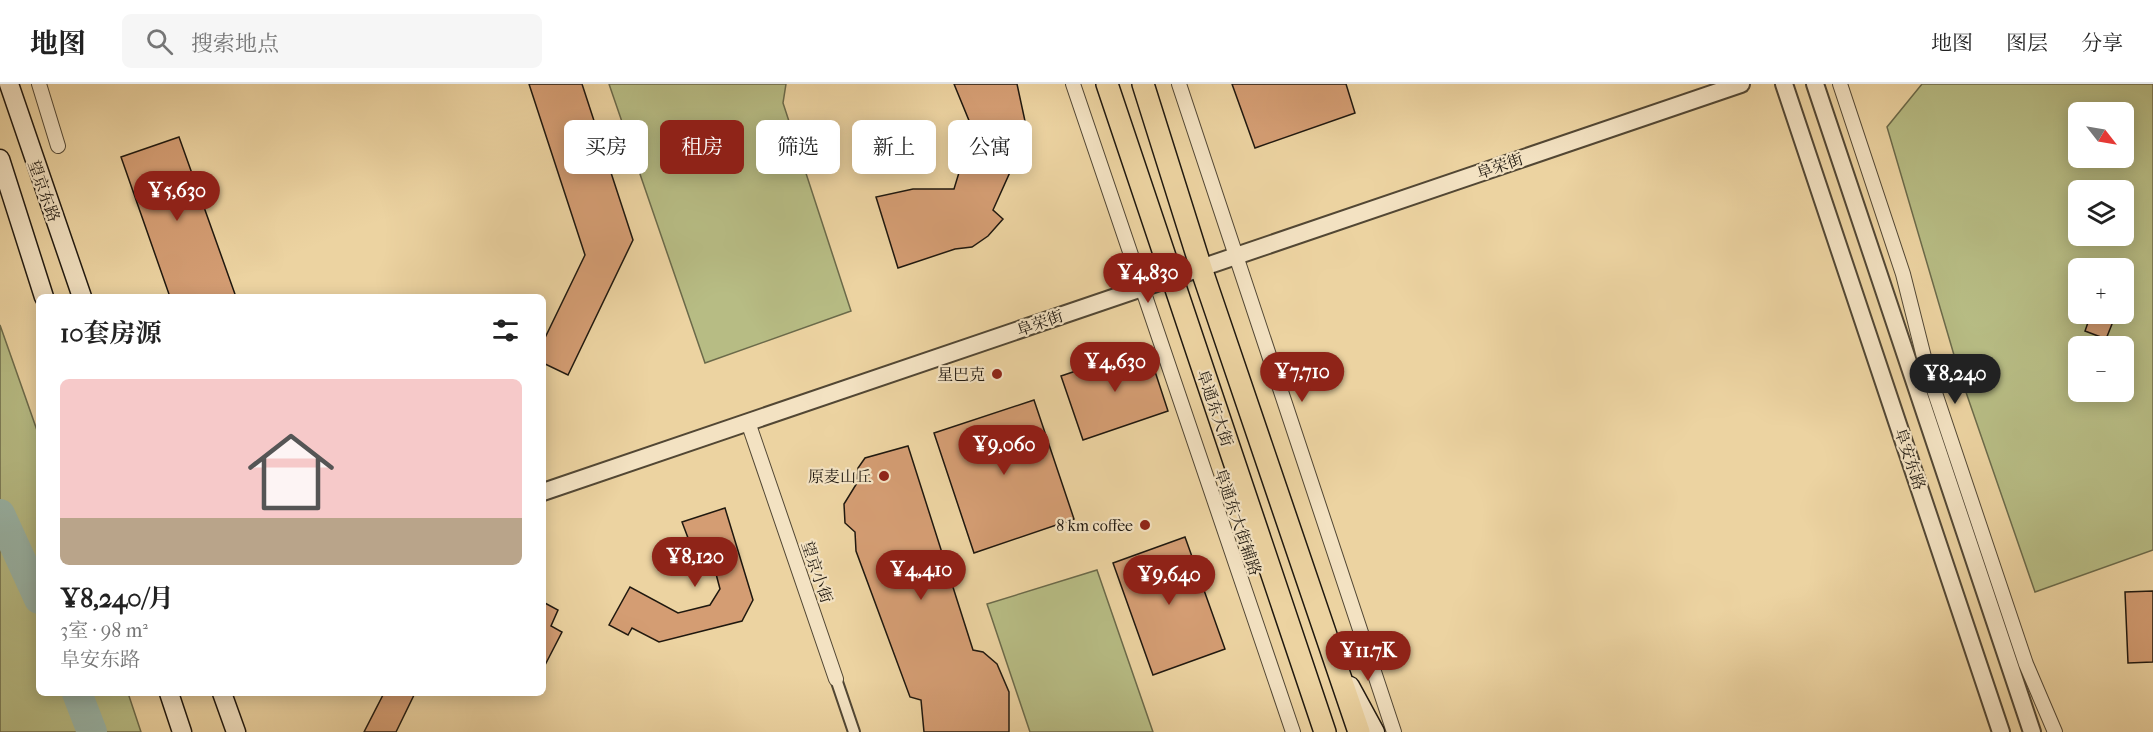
<!DOCTYPE html>
<html lang="zh">
<head>
<meta charset="utf-8">
<style>
  body { margin:0; font-family:"IM FELL French Canon","Noto Serif SC",serif; background:#f6f6f6; color:#222; height:100vh; display:flex; flex-direction:column; font-size:22px; white-space:nowrap }
  * { box-sizing:border-box; margin:0 }
  p { font-size:20px; color:#767676 }
  .icon { flex:none; width:33px; height:33px; fill:none; stroke:currentColor; stroke-width:2; stroke-linecap:round; stroke-linejoin:round }
  .map { position:relative; flex:1; overflow:hidden }
  .details { position:absolute; left:36px; top:210px; width:510px; height:402px; display:flex; flex-direction:column; background:#fff; border-radius:9px; box-shadow:0 3px 15px #0003 }
  .details>* { flex:none }
  .banner { position:absolute; left:564px; top:36px; width:570px; height:54px; display:flex; gap:12px }
  .needle { width:39px; rotate:121deg }
  .controls { position:absolute; left:2068px; top:18px; display:grid; gap:12px }
  .controls a { display:grid; place-items:center; width:66px; height:66px; border-radius:9px; background:#fff; box-shadow:0 3px 15px #0003; font-size:30px }
  .price { position:absolute; translate:-50% -51px; padding:0 14px; border-radius:21px; background:#8f2418; color:#fff; font-size:20px; line-height:39px; filter:drop-shadow(0 2px 3px #0008) }
  .price::after { content:''; position:absolute; left:50%; top:36px; width:18px; height:14px; margin-left:-9px; background:inherit; clip-path:polygon(0 0,100% 0,50% 100%) }
  .price.active { background:#222; color:#fff }
  ul { padding:0; list-style:none }
  li { display:grid; align-content:center; gap:12px; height:318px; padding:0 24px }
  li span { display:grid; place-items:center; height:186px; border-radius:9px; color:#555 }
  li>.icon { margin-inline-start:auto }
  span .icon { width:108px; height:108px; fill:#fffc; stroke-width:1 }
  li b { font-size:26px }
  h2 { display:flex; justify-content:space-between; align-items:center; height:72px; padding:0 24px; font-size:26px }
  .chip { padding:0 21px; border-radius:9px; background:#fff; box-shadow:0 3px 15px #0003; font-size:21px; line-height:54px }
  .chip.active { background:#8f2418; color:#fff }
  header { display:flex; align-items:center; gap:36px; box-sizing:border-box; height:84px; padding:0 30px; background:#fff; border-bottom:2px solid #e0e0e0 }
  header strong { font-size:28px }
  nav { display:flex; gap:33px; margin-inline-start:auto; font-size:21px }
  .search { width:420px; height:54px; background:#f6f6f6; display:flex; align-items:center; gap:15px; box-sizing:border-box; padding:0 21px; border-radius:9px; color:#767676; font-size:22px }
  .map>svg:first-child { display:block }
</style>
</head>
<body>
<header>
<strong>地图</strong>
<div class="search"><svg class="icon" aria-label="search" viewBox="0 0 24 24"><circle cx="10" cy="10" r="6"/><path d="M15 15l6 6"/></svg>搜索地点</div>
<nav><a>地图</a><a>图层</a><a>分享</a></nav>
</header>
<div class="map">
<svg width="2153" height="648" viewBox="0 0 2153 648">
  <rect width="100%" height="100%" fill="#ecd3a1"/>
  <filter id="stains"><feTurbulence type="fractalNoise" baseFrequency=".00333" numOctaves="4"/><feColorMatrix values="0 0 0 0 .2 0 0 0 0 .09 0 0 0 0 .02 0 0 0 .5 -.17"/></filter>
  <radialGradient id="worn" r=".72"><stop offset=".6" stop-color="#630" stop-opacity="0"/><stop offset="1" stop-color="#630" stop-opacity=".3"/></radialGradient>
  <path fill="#b7bc84" stroke="#6b6a4a" stroke-width="1.5" fill-rule="evenodd" d="M609,0h177l-3,19 68,208 -146,52z
    M1922,0h231v466l-118,42 -76,-220 -72,-245zM2079,28h45v46h-45zM2079,106h45v46h-45zM2079,184h45v46h-45zM2079,262h45v46h-45z
    M0,241l39,111v257h89l13,39h-141z
    M1097,486l56,162h-123l-43,-128z"/>
  <g fill="none" stroke-linecap="round" stroke-linejoin="round">
    <path stroke="#99b7ab" stroke-width="30" d="M0,430l39,85
      M77,609l15,39"/>
  </g>
  <path fill="#d49d73" stroke="#1f180f" stroke-width="1.5" d="M529,0h53l51,156 -65,135 -25,-12v-21l42,-87z
    M954,0h63l8,37 -5,29 -27,60 10,9 -15,17 -16,11 -17,2 -57,19 -22,-71 37,-8h41l7,-23 16,-26z
    M1232,0h114l9,29 -100,35z
    M179,53l57,160h-66l-49,-140z
    M2091,230h25l-10,25 -21,-8z
    M1147,263l21,64 -85,29 -22,-64z
    M1034,316l40,119 -100,34 -40,-120z
    M908,362l65,204 10,2 14,12 12,28v40h-85l-3,-32 -11,-3 -54,-146 -1,-19 -10,-9 -1,-19 13,-21 1,-15 7,-10z
    M725,424l28,92 -11,21 -83,21 -27,-14 -4,7 -19,-10 21,-38 48,26 32,-8 10,-16 -9,-34 -15,4 -14,-37z
    M1185,453l40,112 -72,26 -40,-112z
    M2153,507v71l-25,1 -3,-71z
    M543,518l15,8 -7,16 11,6 -19,37z
    M384,609h31l-19,39h-32z"/>
  <g fill="none" stroke-linecap="round" stroke-linejoin="round">
    <g stroke="#524734" stroke-width="14">
      <path id="pedestrian" d="M836,595l18,53"/>
    </g>
    <g stroke="#524734" stroke-width="16">
      <path id="minor" d="M39,0l19,62
        M1073,0l220,648
        M1179,0l215,648
        M1840,0l63,190 24,95 99,295 29,68
        M748,338l88,257"/>
    </g>
    <g stroke="#524734" stroke-width="20">
      <path id="tertiary" d="M1784,0l217,648
        M1815,0l217,648
        M543,408l1198,-408"/>
    </g>
    <g stroke="#1f180f" stroke-width="21">
      <path id="secondary" d="M9,0l73,213
        M0,75l44,138
        M1350,602l25,46
        M169,609l13,39
        M222,609l14,39"/>
    </g>
    <g stroke="#1f180f" stroke-width="24">
      <path id="primary" d="M1107,0l218,648
        M1143,0l58,184 158,464"/>
    </g>
    <use href="#pedestrian" stroke="#f3e2c2" stroke-width="10"/>
    <use href="#minor" stroke="#f3e2c2" stroke-width="14"/>
    <use href="#tertiary" stroke="#f3e2c2" stroke-width="16"/>
    <use href="#secondary" stroke="#f3e2c2" stroke-width="18"/>
    <use href="#primary" stroke="#ecd3a1" stroke-width="21"/>
  </g>
  <g fill="#8f2418" stroke="#f3e2c2" stroke-width="2">
    <circle cx="997" cy="290" r="6"/>
    <circle cx="884" cy="392" r="6"/>
    <circle cx="1145" cy="441" r="6"/>
  </g>
  <g text-anchor="middle" dominant-baseline="central" stroke-width="4.5" stroke-linejoin="round" paint-order="stroke">
    <g font-size="16" fill="#1f180f" stroke="#f3e2c2">
      <text transform="translate(1500 82) rotate(-19)">阜荣街</text>
      <text transform="translate(44 107) rotate(70)">望京东路</text>
      <text transform="translate(1040 239) rotate(-19)">阜荣街</text>
      <text transform="translate(1215 324) rotate(71)">阜通东大街</text>
      <text transform="translate(1910 375) rotate(71)">阜安东路</text>
      <text transform="translate(1238 438) rotate(71)">阜通东大街辅路</text>
      <text transform="translate(817 488) rotate(71)">望京小街</text>
    </g>
    <g font-size="16" fill="#1f180f" stroke="#f3e2c2" text-anchor="end">
      <text x="985" y="290">星巴克</text>
      <text x="872" y="392">原麦山丘</text>
      <text x="1133" y="441">8 km coffee</text>
    </g>
  </g>
  <rect width="100%" height="100%" filter="url(#stains)"/>
  <rect width="100%" height="100%" fill="url(#worn)"/>
</svg>
<div class="controls">
<a><svg class="needle" viewBox="-14 -14 28 28"><path d="M0-13l5 13h-10z" fill="#e53935"/><path d="M0 13l5-13h-10z" fill="#767676"/></svg></a>
<a><svg class="icon" aria-label="layers" viewBox="0 0 24 24"><path d="M12 4l9 5-9 5-9-5zM3 14l9 5 9-5"/></svg></a>
<a>+</a>
<a>−</a>
</div>
<b class="price" style="left:177px;top:138px">¥5,630</b>
<b class="price" style="left:1148px;top:220px">¥4,830</b>
<b class="price" style="left:1115px;top:309px">¥4,630</b>
<b class="price" style="left:1302px;top:319px">¥7,710</b>
<b class="price active" style="left:1955px;top:321px">¥8,240</b>
<b class="price" style="left:1004px;top:392px">¥9,060</b>
<b class="price" style="left:695px;top:504px">¥8,120</b>
<b class="price" style="left:921px;top:517px">¥4,410</b>
<b class="price" style="left:1169px;top:522px">¥9,640</b>
<b class="price" style="left:1368px;top:598px">¥11.7K</b>
<div class="banner">
<a class="chip">买房</a>
<a class="chip active">租房</a>
<a class="chip">筛选</a>
<a class="chip">新上</a>
<a class="chip">公寓</a>
</div>
<section class="details">
<h2>10套房源<svg class="icon" aria-label="filters" viewBox="0 0 24 24"><path d="M4 7h16M4 17h16"/><circle cx="9" cy="7" r="2"/><circle cx="15" cy="17" r="2"/></svg></h2>
<ul>
<li><span style="background:linear-gradient(#f6c9c9 75%,#b9a48a 0)"><svg class="icon" aria-label="home" viewBox="0 0 24 24"><path d="M3 11l9-7 9 7M6 9v11h12V9"/></svg></span><div><b>¥8,240/月</b><p>3室 · 98 m²</p><p>阜安东路</p></div></li>
</ul>
</section>
</div>
</body>
</html>
